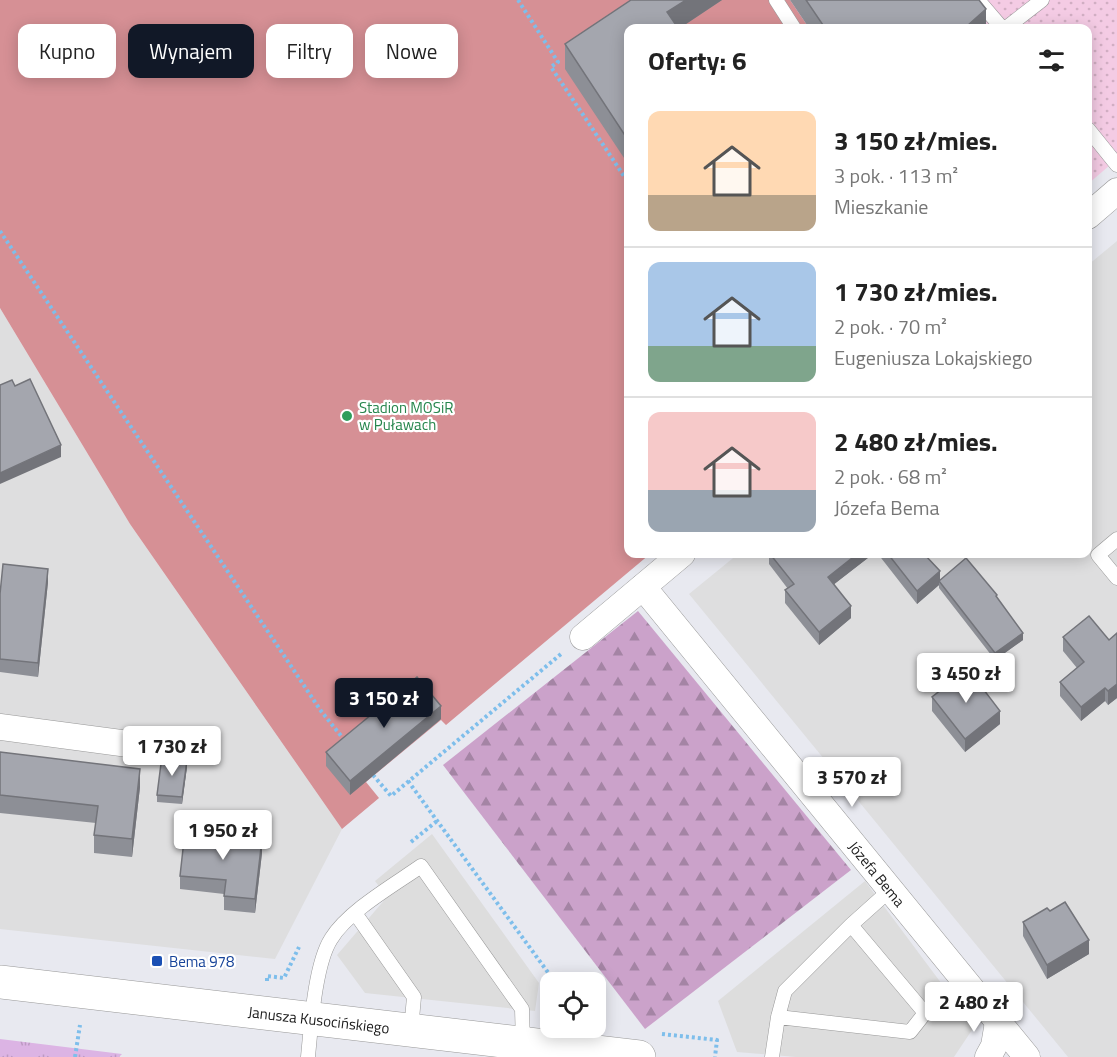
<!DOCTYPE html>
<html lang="pl">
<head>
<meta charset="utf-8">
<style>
  body { margin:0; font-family:"Titillium Web",sans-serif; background:#f2f2f2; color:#222; height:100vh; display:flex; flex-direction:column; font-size:22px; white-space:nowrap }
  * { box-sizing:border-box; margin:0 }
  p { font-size:20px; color:#767676 }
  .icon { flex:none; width:33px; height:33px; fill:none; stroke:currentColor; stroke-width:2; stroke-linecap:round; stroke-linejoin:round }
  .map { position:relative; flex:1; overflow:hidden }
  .sheet { position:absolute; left:624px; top:24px; width:468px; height:534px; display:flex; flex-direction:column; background:#fff; border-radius:12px; box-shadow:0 3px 15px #0003 }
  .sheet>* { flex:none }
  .top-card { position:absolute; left:18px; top:24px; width:516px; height:54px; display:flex; gap:12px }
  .tools { position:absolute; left:540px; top:972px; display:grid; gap:12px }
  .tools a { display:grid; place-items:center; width:66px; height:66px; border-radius:12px; background:#fff; box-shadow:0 3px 15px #0003; font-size:30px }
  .price { position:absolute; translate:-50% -51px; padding:0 14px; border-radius:6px; background:#fff; color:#222; font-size:20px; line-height:39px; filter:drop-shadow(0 2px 3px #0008) }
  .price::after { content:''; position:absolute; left:50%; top:36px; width:18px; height:14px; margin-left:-9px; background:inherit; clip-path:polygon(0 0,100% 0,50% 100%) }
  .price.selected { background:#111827; color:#fff }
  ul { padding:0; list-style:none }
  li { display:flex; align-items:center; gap:18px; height:150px; padding:0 24px }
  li+li { border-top:2px solid #e0e0e0 }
  li span { display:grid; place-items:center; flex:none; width:168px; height:120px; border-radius:12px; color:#555 }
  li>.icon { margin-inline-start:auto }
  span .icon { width:72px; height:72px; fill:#fffc; stroke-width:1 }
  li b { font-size:26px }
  h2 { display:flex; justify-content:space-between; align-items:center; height:72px; padding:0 24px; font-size:26px }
  .chip { padding:0 21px; border-radius:12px; background:#fff; box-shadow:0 3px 15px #0003; font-size:21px; line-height:54px }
  .chip.selected { background:#111827; color:#fff }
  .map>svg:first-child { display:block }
</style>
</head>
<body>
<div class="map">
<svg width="1117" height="1057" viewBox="0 0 1117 1057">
  <defs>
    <pattern id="grass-tufts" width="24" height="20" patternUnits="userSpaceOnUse" patternTransform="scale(1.5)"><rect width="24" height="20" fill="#dcb4e4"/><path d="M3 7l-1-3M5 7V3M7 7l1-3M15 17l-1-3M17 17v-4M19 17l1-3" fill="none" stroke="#bc9ac3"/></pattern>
    <pattern id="forest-firs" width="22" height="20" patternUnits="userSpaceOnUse" patternTransform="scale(1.5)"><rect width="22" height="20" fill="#cba2ca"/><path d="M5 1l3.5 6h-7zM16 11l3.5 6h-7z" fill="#a484a4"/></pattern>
    <pattern id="park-dots" width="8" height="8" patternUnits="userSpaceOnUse" patternTransform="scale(1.5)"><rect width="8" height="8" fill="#f4cbe4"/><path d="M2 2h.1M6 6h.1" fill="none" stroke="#d1aec3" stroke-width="1.8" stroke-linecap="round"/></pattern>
  </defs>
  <rect width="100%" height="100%" fill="#e8e9f0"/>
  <path fill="#dededf" d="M1117,241v816h-49l-379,-463 49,-40h350v-289z
    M0,308l130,216 212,305 -67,130 -275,-30z"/>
  <path fill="url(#grass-tufts)" d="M0,1039l122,15 -3,3h-119z"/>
  <path fill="url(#forest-firs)" d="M638,611l213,259 -206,159 -202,-264z"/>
  <path fill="url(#park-dots)" d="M790,0h327v159l-29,25v-156h-279z"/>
  <path fill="#d69095" d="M0,0h790l19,28h-181v526h22l-204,171 -5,-5 -75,62 13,16 -37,31 -212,-305 -130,-216z"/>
  <path fill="#ddd" d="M432,834l107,149 -4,28 -170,-18 -28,-38 50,-58 -12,-16z
    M865,881l109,146 -20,30h-158l-59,-5 -19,-51z"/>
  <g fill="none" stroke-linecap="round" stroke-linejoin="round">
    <g stroke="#989898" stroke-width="15">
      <path id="service" d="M776,0l18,28
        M978,0l24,28
        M1006,28l36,-28
        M1088,129l29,36
        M1117,539l-19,16 19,23
        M355,913l59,84 -3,33
        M778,1017l132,15 15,-19 -74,-88
        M308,1057c3,-31 7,-93 23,-118 17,-28 63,-54 90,-73l101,143 1,34
        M772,1057l6,-40 7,-26 66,-66 39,-35"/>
    </g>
    <g stroke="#989898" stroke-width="27">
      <g id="minor">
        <path d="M1088,216l29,-25"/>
        <path id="s1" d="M643,587l384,470"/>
        <path d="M583,637l99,-83"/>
        <path d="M0,727l151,20"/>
        <path d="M988,1057l6,-11 4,-24"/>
      </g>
    </g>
    <g stroke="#989898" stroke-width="34">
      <g id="tertiary">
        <path id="s2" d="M0,982l639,75"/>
      </g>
    </g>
    <path stroke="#7ebeeb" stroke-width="4" stroke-dasharray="3 3" stroke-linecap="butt" d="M518,0l40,62 -7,5 77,115
      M0,231l321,480 25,31
      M373,775l18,21 170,-142
      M408,781l147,201
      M411,842l26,-21
      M267,981v-5l17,2 15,-31
      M662,1034l55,6 -2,17
      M75,1057l5,-32"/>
    <use href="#service" stroke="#fff" stroke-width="14"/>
    <use href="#minor" stroke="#fff" stroke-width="26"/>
    <use href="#tertiary" stroke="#fff" stroke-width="33"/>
  </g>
  <path fill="#8d8f96" d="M631,0h91l-42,28h-52v136l-63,-95v-25z
    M790,0h189l7,28h-177z
    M769,554h104l-39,30 17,34 -32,27 -34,-42v-13l3,-1 -19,-25z
    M878,554h46l16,26 57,18 26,42 -28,20 -56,-72v-3l-22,19z
    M48,582l-10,95 -38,-5v-78z
    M1117,633v65l-9,7 -3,-4 -24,20 -21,-25v-14l17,-14 -14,-17v-14l46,3z
    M932,697l68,27 -35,28 -33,-41z
    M441,719l-91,76 -24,-29v-14z
    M0,752l140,35 -8,70 -38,-4v-18l2,-12 -96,-10z
    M187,767l-5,37 -25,-2v-7z
    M262,853l-7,60 -31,-3v-16l-44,-5v-13z
    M1050,911l39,43 -42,25 -24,-43v-14z"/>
  <path fill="#73747a" d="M686,0h36l-42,28h-13v-16z
    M986,9v19h-19v-2z
    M61,445v12l-61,27v-11z
    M857,554h16l-45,35v-12z
    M48,569v13l-10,95v-14z
    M940,571v11l-1,-1v4l-22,19v-13z
    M851,606v12l-32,27v-13z
    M1023,633v7l-28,20v-7z
    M1117,684v14l-9,7v-14z
    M1105,688v13l-24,20v-14z
    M441,706v13l-91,76v-14z
    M1000,711v13l-35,28v-13z
    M187,760v7l-5,37v-7z
    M140,769v18l-8,70v-18z
    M262,839v14l-7,60v-14z
    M1089,940v14l-42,25v-14z"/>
  <path fill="#a4a6ae" stroke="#73747a" stroke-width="1.5" d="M631,0h55l-19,12 11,16h-50v112l-63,-96z
    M806,0h173l7,9 -19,17 2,2h-144z
    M30,379l31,66 -61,28v-88l12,-5 3,6z
    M770,554h87l-29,23 23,29 -32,26 -34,-42 9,-6z
    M888,554h36l16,17 -23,20z
    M966,558l31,37 -1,1 27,37 -28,20 -56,-72z
    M3,564l45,5 -10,94 -38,-4v-65z
    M1089,616l20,24 8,-7v51l-9,7 -3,-3 -24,19 -21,-25 24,-20 -21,-25z
    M968,669l32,42 -35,28 -33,-42z
    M417,677l24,29 -91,75 -24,-29z
    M0,752l140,17 -8,70 -38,-4 4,-29 -98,-11z
    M162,756l25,4 -5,37 -25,-2z
    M185,831l77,8 -7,60 -31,-3 2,-16 -46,-4z
    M1065,902l24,38 -42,25 -24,-43 24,-14 3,3z"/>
  <circle fill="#2e9e5b" stroke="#fff" stroke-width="2" cx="347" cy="416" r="6"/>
  <rect fill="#1a4fb4" stroke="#fff" stroke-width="2" x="151" y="955" width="12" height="12" rx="3"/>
  <g text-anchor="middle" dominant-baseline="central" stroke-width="4.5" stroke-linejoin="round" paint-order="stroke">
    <g font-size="15" fill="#27864d" stroke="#fff" text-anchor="start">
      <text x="359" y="407">Stadion MOSiR<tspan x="359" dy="17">w Puławach</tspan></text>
    </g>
    <g font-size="15" fill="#212121" stroke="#fff">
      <text stroke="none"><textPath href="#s1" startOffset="370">Józefa Bema</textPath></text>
      <text stroke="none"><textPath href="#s2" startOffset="321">Janusza Kusocińskiego</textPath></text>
    </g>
    <g font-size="15" fill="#164399" stroke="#fff" text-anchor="start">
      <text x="169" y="961">Bema 978</text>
    </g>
  </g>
</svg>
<div class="tools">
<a><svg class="icon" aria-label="locate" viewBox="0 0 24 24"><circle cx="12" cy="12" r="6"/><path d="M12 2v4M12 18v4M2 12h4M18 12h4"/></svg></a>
</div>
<b class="price" style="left:966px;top:704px">3 450 zł</b>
<b class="price selected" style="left:384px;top:729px">3 150 zł</b>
<b class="price" style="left:172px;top:777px">1 730 zł</b>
<b class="price" style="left:852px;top:808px">3 570 zł</b>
<b class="price" style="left:223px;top:861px">1 950 zł</b>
<b class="price" style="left:974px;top:1033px">2 480 zł</b>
<div class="top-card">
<a class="chip">Kupno</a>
<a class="chip selected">Wynajem</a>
<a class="chip">Filtry</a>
<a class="chip">Nowe</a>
</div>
<section class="sheet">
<h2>Oferty: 6<svg class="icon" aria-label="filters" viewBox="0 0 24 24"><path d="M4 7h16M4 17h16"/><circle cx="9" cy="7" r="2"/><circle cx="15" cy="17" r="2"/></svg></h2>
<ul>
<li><span style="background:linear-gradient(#ffd9b3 70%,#b9a48a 0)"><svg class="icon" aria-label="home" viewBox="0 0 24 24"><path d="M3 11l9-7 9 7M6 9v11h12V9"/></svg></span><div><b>3 150 zł/mies.</b><p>3 pok. · 113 m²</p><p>Mieszkanie</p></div></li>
<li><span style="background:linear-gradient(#a9c7e8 70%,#7fa58c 0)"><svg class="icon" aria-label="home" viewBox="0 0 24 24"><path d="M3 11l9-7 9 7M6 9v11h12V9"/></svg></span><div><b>1 730 zł/mies.</b><p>2 pok. · 70 m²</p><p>Eugeniusza Lokajskiego</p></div></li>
<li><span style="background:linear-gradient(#f6c9c9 65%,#9aa5b1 0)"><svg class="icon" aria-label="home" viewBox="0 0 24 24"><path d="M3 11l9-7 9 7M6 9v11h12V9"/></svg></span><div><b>2 480 zł/mies.</b><p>2 pok. · 68 m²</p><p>Józefa Bema</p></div></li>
</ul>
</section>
</div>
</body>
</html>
